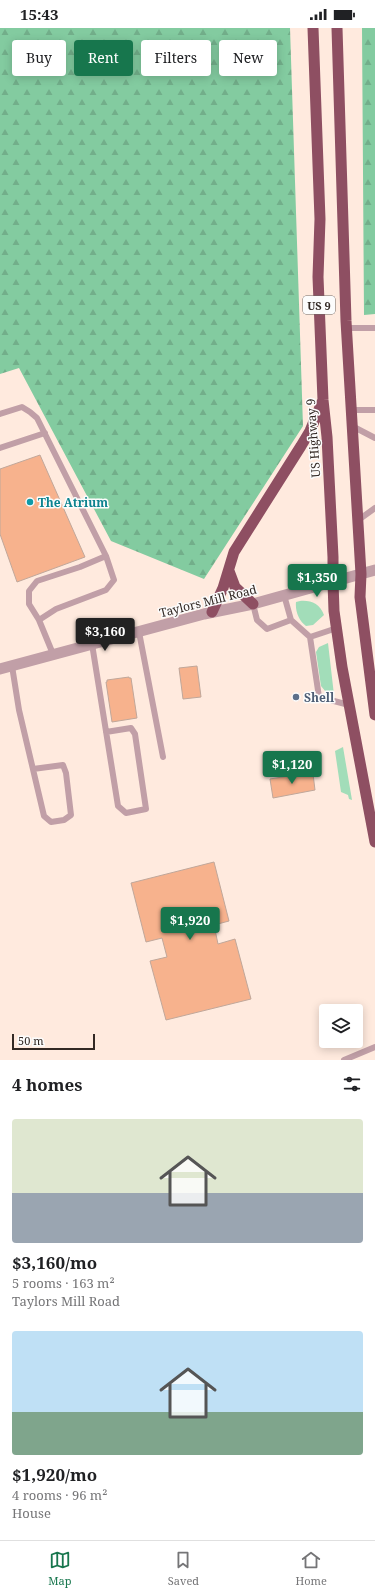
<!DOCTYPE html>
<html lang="en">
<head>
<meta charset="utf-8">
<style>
  body { margin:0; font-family:"Noto Serif",serif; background:#f6f6f6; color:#202124; height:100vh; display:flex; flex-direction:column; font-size:15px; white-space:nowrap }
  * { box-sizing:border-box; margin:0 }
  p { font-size:13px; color:#757577 }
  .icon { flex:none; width:22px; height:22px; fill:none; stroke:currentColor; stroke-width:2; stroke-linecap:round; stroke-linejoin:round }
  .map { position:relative; height:1032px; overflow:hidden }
  .panel { display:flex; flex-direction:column; background:#fff; flex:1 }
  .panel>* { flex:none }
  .hud { position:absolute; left:12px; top:12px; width:351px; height:36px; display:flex; gap:8px }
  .buttons { position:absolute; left:319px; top:976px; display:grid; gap:8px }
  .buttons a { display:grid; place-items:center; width:44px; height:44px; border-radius:4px; background:#fff; box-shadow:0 2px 10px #0003; font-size:20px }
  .scale { position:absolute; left:12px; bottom:10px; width:83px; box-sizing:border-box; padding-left:4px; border:2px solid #332924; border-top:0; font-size:11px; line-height:14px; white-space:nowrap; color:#332924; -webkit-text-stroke:3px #fcfcfc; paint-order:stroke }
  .price { position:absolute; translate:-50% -34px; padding:0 9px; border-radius:4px; background:#17764d; color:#fff; font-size:13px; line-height:26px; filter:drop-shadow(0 1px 2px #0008) }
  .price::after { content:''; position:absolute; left:50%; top:24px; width:12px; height:9px; margin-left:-6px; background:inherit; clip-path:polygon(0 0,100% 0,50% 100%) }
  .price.selected { background:#222; color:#fff }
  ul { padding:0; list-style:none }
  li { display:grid; align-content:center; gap:8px; height:212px; padding:0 12px }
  li span { display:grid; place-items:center; height:124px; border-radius:4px; color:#555 }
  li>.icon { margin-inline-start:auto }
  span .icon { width:72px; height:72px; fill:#fffc; stroke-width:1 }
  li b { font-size:17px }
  h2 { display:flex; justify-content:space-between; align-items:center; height:48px; padding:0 12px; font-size:17px }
  .tag { padding:0 14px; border-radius:4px; background:#fff; box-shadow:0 2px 10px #0003; font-size:14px; line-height:36px }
  .tag.selected { background:#17764d; color:#fff }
  .status { display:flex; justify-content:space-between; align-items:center; height:28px; padding:0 20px; background:#fff; direction:ltr }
  .status svg { height:11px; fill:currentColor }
  .tab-bar { display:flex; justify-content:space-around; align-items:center; height:56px; border-top:1px solid #e0e0e0; background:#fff; font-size:11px; color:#757577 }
  .tab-bar a { display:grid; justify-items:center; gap:2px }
  .tab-bar .selected { color:#17764d }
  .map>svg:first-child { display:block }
</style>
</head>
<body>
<div class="status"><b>15:43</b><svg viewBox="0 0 49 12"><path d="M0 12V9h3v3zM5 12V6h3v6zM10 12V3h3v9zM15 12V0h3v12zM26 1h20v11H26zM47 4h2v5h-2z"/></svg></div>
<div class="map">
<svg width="375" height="1032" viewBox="0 0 375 1032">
  <defs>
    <pattern id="forest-firs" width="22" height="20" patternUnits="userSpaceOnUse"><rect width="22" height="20" fill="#83cba0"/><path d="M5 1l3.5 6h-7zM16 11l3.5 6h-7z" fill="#72ae8a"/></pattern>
  </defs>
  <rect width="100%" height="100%" fill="#ffeade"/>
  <path fill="#a2ddb9" d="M300,573c11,-1 20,3 24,14l-11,10 -7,1c-7,-5 -11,-15 -10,-24z
    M328,615l6,52 -8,-3 -5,-6 -5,-34 3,-5z
    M343,719l9,53 -3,-1 -1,-4 -7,-3 -6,-41z"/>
  <path fill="url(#forest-firs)" d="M0,0h290l13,398 -99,153 -93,-38 -92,-173 -19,6z
    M362,0h13v286l-11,1z"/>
  <path fill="#f7b28d" stroke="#c0a79a" d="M40,427l45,102 -68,25 -17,-48v-65z
    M197,638l4,31 -18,2 -4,-31z
    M129,649v1h2l6,40 -25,4 -6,-40h1v-2z
    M307,745v1h6l2,16 -42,8 -3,-19z
    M214,834l15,59 -15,4 4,19 17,-5 16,60 -85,21 -16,-59 17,-4 -5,-19 -16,4 -15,-59z"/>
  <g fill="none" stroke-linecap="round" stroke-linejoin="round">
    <path stroke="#c19fa7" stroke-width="6" d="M346,300h29
      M351,382h24
      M0,386l22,-7 8,5 7,6 69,138 8,24 -8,10 -50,19 -17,11
      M352,398l23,12
      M0,420l45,-15
      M357,493l18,-13
      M284,567l7,25
      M253,576l4,16 10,9 24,-9 19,17 9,60 30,8
      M139,604l24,125
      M310,609l27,-9
      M92,616l26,162 8,7 20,-4 -11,-75 -4,-6 -25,4
      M53,626l-14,-34 -10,-16v-13l8,-10 43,-14 26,-11
      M12,638l7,44 25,106 7,6 13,-2 7,-5 -5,-42 -3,-8 -30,4
      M344,1032l31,-13"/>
    <path stroke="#c19fa7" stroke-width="11" d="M0,641l204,-55 49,-10 122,-34"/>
    <path stroke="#8e4f62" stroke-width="11" d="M313,0l7,191 -2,58 5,123 4,37 6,120v25l1,29 8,56 33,175
      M337,0l9,293 15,253 -1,23 15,118
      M229,543l6,16 18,17
      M212,584l11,-24 11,-36 67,-106 9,-15 13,-31"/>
  </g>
  <circle fill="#0f9aa8" stroke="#fcfcfc" stroke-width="1.5" cx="30" cy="474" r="4"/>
  <circle fill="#5c6f8a" stroke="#fcfcfc" stroke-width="1.5" cx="296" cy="669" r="4"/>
  <g text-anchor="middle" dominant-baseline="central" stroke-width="3" stroke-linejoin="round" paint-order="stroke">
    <rect fill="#fcfcfc" stroke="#6f6865" stroke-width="1" x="303" y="268" width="32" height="18" rx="3"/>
    <g font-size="11" font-weight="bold" fill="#332924">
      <text x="319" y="277">US 9</text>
    </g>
    <g font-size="12" fill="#332924" stroke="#fcfcfc">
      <text transform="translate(313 410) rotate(-94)">US Highway 9</text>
      <text transform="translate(208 573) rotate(-14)">Taylors Mill Road</text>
    </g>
    <g font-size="12" font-weight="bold" fill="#0d838f" stroke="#fcfcfc" text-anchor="start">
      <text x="38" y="474">The Atrium</text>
    </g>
    <g font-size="12" font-weight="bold" fill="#4e5e75" stroke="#fcfcfc" text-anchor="start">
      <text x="304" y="669">Shell</text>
    </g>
  </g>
</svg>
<div class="buttons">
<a><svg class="icon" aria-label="layers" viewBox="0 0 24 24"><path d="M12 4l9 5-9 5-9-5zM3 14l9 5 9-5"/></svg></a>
</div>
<div class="scale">50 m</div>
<b class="price" style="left:317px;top:570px">$1,350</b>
<b class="price selected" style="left:105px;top:624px">$3,160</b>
<b class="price" style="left:292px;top:757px">$1,120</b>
<b class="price" style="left:190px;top:913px">$1,920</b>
<div class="hud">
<a class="tag">Buy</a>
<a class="tag selected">Rent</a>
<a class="tag">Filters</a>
<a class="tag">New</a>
</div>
</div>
<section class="panel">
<h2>4 homes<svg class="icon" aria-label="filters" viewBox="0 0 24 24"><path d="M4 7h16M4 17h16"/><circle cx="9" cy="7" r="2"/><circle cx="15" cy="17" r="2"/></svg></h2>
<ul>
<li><span style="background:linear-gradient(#dfe7d0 60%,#9aa5b1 0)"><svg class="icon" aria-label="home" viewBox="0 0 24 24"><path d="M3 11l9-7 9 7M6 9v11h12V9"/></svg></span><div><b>$3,160/mo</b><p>5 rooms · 163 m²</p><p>Taylors Mill Road</p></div></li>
<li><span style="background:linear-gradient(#bfe0f5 65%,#7fa58c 0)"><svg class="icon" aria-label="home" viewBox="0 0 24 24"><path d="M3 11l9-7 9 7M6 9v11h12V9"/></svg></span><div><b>$1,920/mo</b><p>4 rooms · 96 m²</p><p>House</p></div></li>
</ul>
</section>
<nav class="tab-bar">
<a class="selected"><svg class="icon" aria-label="map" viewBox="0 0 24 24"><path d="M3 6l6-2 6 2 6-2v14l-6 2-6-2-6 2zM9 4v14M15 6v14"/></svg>Map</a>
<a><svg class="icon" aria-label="saved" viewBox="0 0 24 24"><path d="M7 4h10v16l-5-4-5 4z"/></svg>Saved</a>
<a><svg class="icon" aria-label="home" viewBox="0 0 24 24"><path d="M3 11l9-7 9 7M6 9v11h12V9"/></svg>Home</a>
</nav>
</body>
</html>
